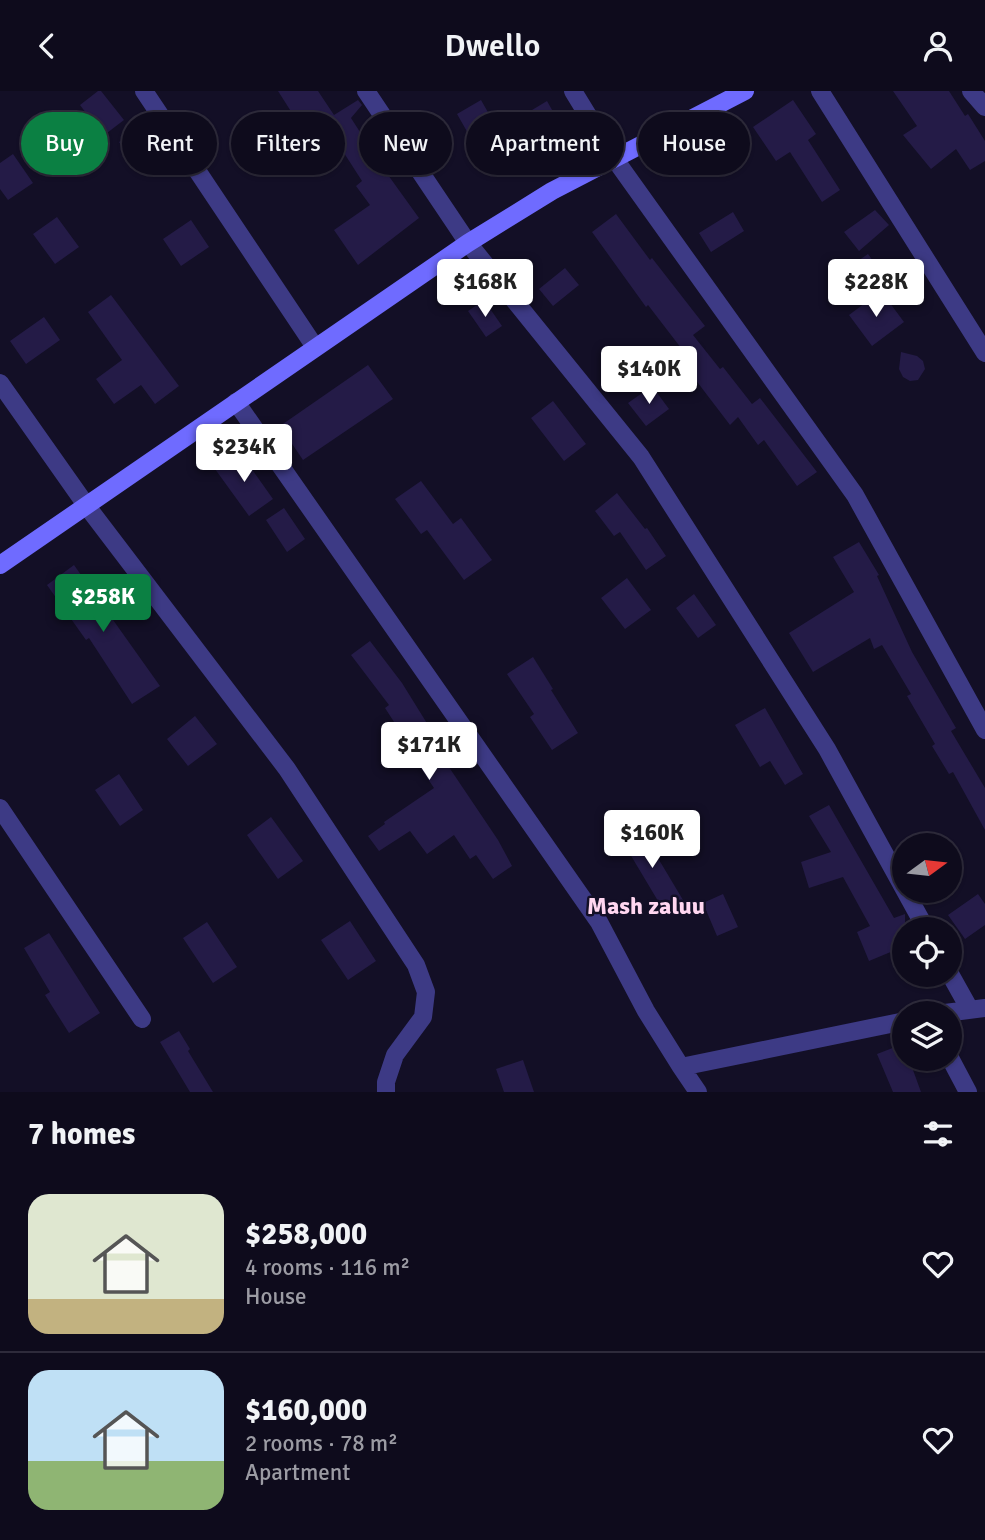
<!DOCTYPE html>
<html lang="en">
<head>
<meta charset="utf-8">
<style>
  body { margin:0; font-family:Signika,sans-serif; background:#171425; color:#f1f3f6; height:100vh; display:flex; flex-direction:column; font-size:26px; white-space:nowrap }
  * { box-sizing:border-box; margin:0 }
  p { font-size:23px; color:#9b9ba3 }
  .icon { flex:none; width:38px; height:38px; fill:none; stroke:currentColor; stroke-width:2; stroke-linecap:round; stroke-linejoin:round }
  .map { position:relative; height:1001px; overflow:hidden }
  .drawer { display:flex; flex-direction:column; background:#0e0b1c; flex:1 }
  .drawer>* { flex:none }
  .banner { position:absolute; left:21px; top:21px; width:943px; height:63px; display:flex; gap:14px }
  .needle { width:46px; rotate:75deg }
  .fabs { position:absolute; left:892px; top:742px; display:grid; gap:14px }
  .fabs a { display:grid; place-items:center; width:70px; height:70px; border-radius:50%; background:#0e0b1c; box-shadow:0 2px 5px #0004,0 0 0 2px #2e2b3b; font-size:35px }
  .price { position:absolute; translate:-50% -60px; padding:0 16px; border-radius:7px; background:#fff; color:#222; font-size:23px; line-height:46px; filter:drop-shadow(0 2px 4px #0008) }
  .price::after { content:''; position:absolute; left:50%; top:42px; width:21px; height:16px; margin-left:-10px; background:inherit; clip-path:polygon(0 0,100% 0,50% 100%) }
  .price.current { background:#0b8043; color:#fff }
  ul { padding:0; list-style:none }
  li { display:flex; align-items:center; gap:21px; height:175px; padding:0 28px }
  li+li { border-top:2px solid #2e2b3b }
  li span { display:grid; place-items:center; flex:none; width:196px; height:140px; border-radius:21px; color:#555 }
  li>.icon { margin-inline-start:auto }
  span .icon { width:84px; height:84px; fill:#fffc; stroke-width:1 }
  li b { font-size:30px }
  h2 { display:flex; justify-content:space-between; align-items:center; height:84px; padding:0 28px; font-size:30px }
  .pill { padding:0 24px; border-radius:32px; background:#0e0b1c; box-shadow:0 2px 5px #0004,0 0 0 2px #2e2b3b; font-size:24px; line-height:63px }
  .pill.current { background:#0b8043; color:#fff }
  header { display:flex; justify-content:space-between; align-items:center; height:91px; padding:0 28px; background:#0e0b1c; font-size:32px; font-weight:600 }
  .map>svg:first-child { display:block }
</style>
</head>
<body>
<header><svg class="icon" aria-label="back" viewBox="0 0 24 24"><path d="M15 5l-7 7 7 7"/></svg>Dwello<svg class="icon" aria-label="person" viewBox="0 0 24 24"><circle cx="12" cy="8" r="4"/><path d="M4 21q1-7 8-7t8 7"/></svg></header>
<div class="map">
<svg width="985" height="1001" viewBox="0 0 985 1001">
  <rect width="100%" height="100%" fill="#130f26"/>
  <path fill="#241b47" d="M98,0h3l23,29 -21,16 -23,-31z
    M278,0h40l16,24 24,-15 4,5 -11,13 32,50 36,50 -61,47 -24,-35 36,-25 -14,-19 6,-5 -27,-42 -17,20 -7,1 -6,-4 -2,-6 3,-15z
    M893,0h56l16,25 3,-2 17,27v20l-15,9 -14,-21 -25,20 -28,-34 14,-9z
    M481,9l12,21 -24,14 -12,-21z
    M793,9l23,34 -8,6 32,50 -18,12 -32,-50 -14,9 -23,-34z
    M547,10l18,32 -20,11 -18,-31z
    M138,39l12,18 -19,12 -12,-18z
    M13,63l20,29 -25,17 -8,-11v-26z
    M875,119l14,15 -30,26 -15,-19z
    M733,121l11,19 -33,21 -12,-19z
    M616,123l34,46 2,-2 53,68 -12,9 27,34 3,-2 29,37 8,-6 57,74 -20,14 -33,-46 -6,5 -20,-28 -8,8 -45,-59 6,-5 -43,-56 -2,2 -54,-75z
    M57,126l22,30 -24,17 -22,-30z
    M191,129l18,27 -28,19 -18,-27z
    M868,163l20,28 -17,11 -19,-28z
    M565,177l14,17 -26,21 -14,-17z
    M881,200l23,31 -32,24 -23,-31z
    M111,204l68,91 -24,18 -14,-19 -27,19 -18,-25 26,-19 -34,-48z
    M484,209l18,26 -16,11 -18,-26z
    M44,226l16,23 -34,24 -16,-23z
    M901,261l16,4 6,5 2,8 -7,11 -8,1 -7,-4 -4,-8z
    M368,274l25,34 -90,61 -23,-34z
    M652,295l17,23 -23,17 -18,-23z
    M553,310l33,43 -22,17 -33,-43z
    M239,360l34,48 -24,17 -34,-47z
    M421,390l32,43 8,-6 31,42 -28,20 -37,-50 -6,4 -26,-35z
    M617,402l28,36 2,-1 19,28 -20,14 -26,-38 -6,4 -19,-25z
    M284,417l21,31 -18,13 -21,-32z
    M859,451l20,33 -2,1 35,76 44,76 -5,3 34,57v42l-32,-58 -4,2 -17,-28 3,-2 -28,-48 4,-2 -29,-49 -8,4 -4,-11 -57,34 -24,-39 65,-41 -21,-35z
    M74,474l86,121 -28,18 -43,-66 -3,2 -39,-55z
    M627,487l24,32 -26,19 -24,-31z
    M694,503l22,31 -18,13 -22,-30z
    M370,550l32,42 31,50 -5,3 70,104 14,26 -19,13 -17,-24 -6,4 -16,-24 -27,19 -17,-23 -31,20 -11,-15 17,-12 -1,-2 50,-34 -14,-21 2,-2 -37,-57 4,-3 -38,-50z
    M533,566l20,32 -2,1 27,43 -26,17 -22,-33 4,-3 -27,-40z
    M765,617l38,66 -18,11 -15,-24 -10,6 -25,-42z
    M195,625l22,28 -29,22 -21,-27z
    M119,683l24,36 -23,16 -25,-36z
    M829,714l65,113 11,-4v32l-36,15 -12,-29 13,-6 -27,-49 -34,11 -8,-26 30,-10 -22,-36z
    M271,726l32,44 -25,18 -31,-44z
    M640,737l43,72 -19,11 -43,-72z
    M723,803l15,33 -21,9 -14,-33z
    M978,803l7,10v21l-20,14 -17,-24z
    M350,830l26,40 -28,19 -27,-40z
    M207,831l30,45 -24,16 -30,-45z
    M49,842l51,80 -31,20 -24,-38 5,-3 -26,-44z
    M179,940l11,18 -2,2 25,41h-23l-30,-50z
    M903,953l2,15h4l12,33h-28l-16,-38z
    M523,969l11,32h-30l-8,-23z"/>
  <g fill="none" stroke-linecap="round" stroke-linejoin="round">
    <path stroke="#3d3a85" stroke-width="18" d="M144,0l171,256
      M366,0l102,152 173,214 186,292 99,180
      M573,0l41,67 241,337 130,235
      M820,0l165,262
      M971,0l14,16
      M0,292l86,122 201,264 129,196 10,27 -3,25 -28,38 -9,27v10
      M236,311l363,520 47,89 35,56 224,-46
      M0,717l142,211
      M950,883l19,34
      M945,922l40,-5
      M950,967l18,34
      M681,976l17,25"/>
    <path stroke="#6f6bff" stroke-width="18" d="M0,474l468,-322 84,-52 193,-100"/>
  </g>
  <g text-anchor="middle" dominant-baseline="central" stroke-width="5" stroke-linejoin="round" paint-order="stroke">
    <g font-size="24" font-weight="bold" fill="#ffd6f0" stroke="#130f26">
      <text x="646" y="815">Mash zaluu</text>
    </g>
  </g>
</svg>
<div class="fabs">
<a><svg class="needle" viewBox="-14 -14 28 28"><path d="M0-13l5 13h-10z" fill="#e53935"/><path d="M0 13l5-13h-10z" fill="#9b9ba3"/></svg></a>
<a><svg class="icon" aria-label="locate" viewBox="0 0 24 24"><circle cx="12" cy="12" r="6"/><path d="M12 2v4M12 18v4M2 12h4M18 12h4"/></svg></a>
<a><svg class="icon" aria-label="layers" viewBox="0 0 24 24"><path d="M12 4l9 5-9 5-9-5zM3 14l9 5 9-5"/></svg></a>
</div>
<b class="price" style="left:485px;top:228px">$168K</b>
<b class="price" style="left:876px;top:228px">$228K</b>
<b class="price" style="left:649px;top:315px">$140K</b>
<b class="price" style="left:244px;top:393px">$234K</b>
<b class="price current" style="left:103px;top:543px">$258K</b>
<b class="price" style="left:429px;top:691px">$171K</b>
<b class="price" style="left:652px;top:779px">$160K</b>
<div class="banner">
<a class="pill current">Buy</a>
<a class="pill">Rent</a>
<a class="pill">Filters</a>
<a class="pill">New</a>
<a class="pill">Apartment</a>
<a class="pill">House</a>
</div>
</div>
<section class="drawer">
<h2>7 homes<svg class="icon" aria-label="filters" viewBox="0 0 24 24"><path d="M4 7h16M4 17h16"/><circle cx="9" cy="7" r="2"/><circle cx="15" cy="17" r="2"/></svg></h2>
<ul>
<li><span style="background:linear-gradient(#dfe7d0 75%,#c2b280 0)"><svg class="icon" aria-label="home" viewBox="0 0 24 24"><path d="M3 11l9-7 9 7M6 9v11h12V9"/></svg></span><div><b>$258,000</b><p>4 rooms · 116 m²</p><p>House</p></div><svg class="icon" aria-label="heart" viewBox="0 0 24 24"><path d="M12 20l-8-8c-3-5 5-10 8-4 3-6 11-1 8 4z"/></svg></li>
<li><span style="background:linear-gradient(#bfe0f5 65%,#8fb573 0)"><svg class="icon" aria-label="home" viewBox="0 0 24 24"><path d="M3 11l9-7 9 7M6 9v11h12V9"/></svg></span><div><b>$160,000</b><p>2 rooms · 78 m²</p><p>Apartment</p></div><svg class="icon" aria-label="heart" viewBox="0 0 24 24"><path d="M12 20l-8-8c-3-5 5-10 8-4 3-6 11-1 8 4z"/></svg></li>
</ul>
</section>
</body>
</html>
